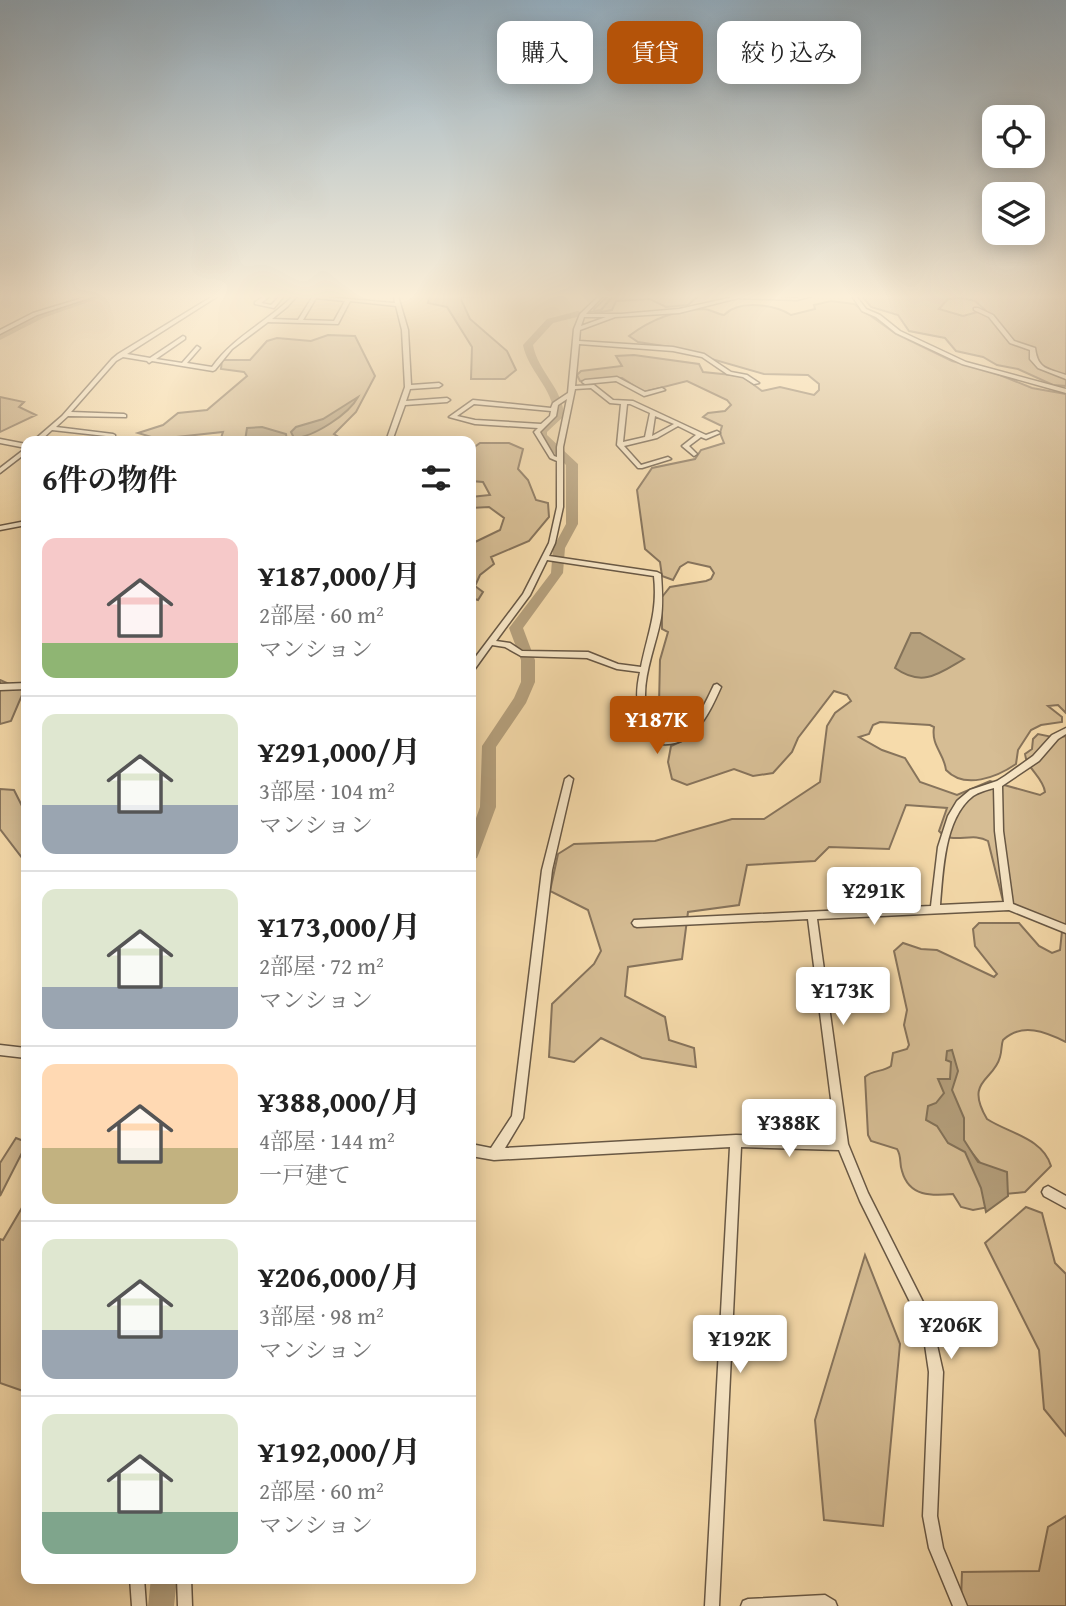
<!DOCTYPE html>
<html lang="ja">
<head>
<meta charset="utf-8">
<style>
  body { margin:0; font-family:"Gentium Book Plus","Noto Serif JP",serif; background:#f6f6f6; color:#222; height:100vh; display:flex; flex-direction:column; font-size:26px; white-space:nowrap }
  * { box-sizing:border-box; margin:0 }
  p { font-size:23px; color:#767676 }
  .icon { flex:none; width:38px; height:38px; fill:none; stroke:currentColor; stroke-width:2; stroke-linecap:round; stroke-linejoin:round }
  .map { position:relative; flex:1; overflow:hidden }
  .drawer { position:absolute; left:21px; top:436px; width:455px; height:1148px; display:flex; flex-direction:column; background:#fff; border-radius:14px; box-shadow:0 4px 18px #0003 }
  .drawer>* { flex:none }
  .hud { position:absolute; left:497px; top:21px; width:464px; height:63px; display:flex; gap:14px }
  .controls { position:absolute; left:982px; top:105px; display:grid; gap:14px }
  .controls a { display:grid; place-items:center; width:63px; height:63px; border-radius:14px; background:#fff; box-shadow:0 4px 18px #0003; font-size:35px }
  .price { position:absolute; translate:-50% -60px; padding:0 16px; border-radius:7px; background:#fff; color:#222; font-size:23px; line-height:46px; filter:drop-shadow(0 2px 4px #0008) }
  .price::after { content:''; position:absolute; left:50%; top:42px; width:21px; height:16px; margin-left:-10px; background:inherit; clip-path:polygon(0 0,100% 0,50% 100%) }
  .price.current { background:#b45309; color:#fff }
  ul { padding:0; list-style:none }
  li { display:flex; align-items:center; gap:21px; height:175px; padding:0 21px }
  li+li { border-top:2px solid #e0e0e0 }
  li span { display:grid; place-items:center; flex:none; width:196px; height:140px; border-radius:14px; color:#555 }
  li>.icon { margin-inline-start:auto }
  span .icon { width:84px; height:84px; fill:#fffc; stroke-width:1 }
  li b { font-size:30px }
  h2 { display:flex; justify-content:space-between; align-items:center; height:84px; padding:0 21px; font-size:30px }
  .chip { padding:0 24px; border-radius:14px; background:#fff; box-shadow:0 4px 18px #0003; font-size:24px; line-height:63px }
  .chip.current { background:#b45309; color:#fff }
  .map>svg:first-child { display:block }
</style>
</head>
<body>
<div class="map">
<svg width="1066" height="1606" viewBox="0 0 1066 1606">
  <rect width="100%" height="100%" fill="#f6dbab"/>
  <filter id="stains"><feTurbulence type="fractalNoise" baseFrequency=".00286" numOctaves="4"/><feColorMatrix values="0 0 0 0 .2 0 0 0 0 .09 0 0 0 0 .02 0 0 0 .5 -.17"/></filter>
  <radialGradient id="worn" r=".72"><stop offset=".6" stop-color="#630" stop-opacity="0"/><stop offset="1" stop-color="#630" stop-opacity=".3"/></radialGradient>
  <path fill="#d6bd94" stroke="#87745c" stroke-width="2" fill-rule="evenodd" d="M429,296h74l-43,1 10,22 37,32 9,19 -11,9h-34l1,-32 -25,-40 -19,-4z
    M608,296h91l-11,9 -22,2 -16,-8 -34,2 -4,9 -17,3 -1,-4z
    M862,296h204v90l-13,-1 -35,-16 -21,-4 -14,-8 -27,-6 -11,-13 -36,-7 -11,-16 -27,-8zM962,298l13,3 10,9 -22,6 -24,-7 9,-10z
    M831,301l23,3 42,30 56,27 38,10 42,17 34,6v319l-8,-8 -10,1 14,11v5l-21,3 -10,5 -13,20 -2,14c-19,13 -51,26 -70,6 -2,-17 -15,-24 -12,-43l-4,-2 -50,-3 -7,3 -4,9 -10,3 23,13 23,8 15,24 37,13 33,-14 50,14 5,-3c-2,-15 -19,-24 -20,-38l7,-5 1,-10 5,-5 19,4 9,-2v306c-20,-10 -44,-20 -63,-2 -2,5 -1,11 -3,17 -6,24 -36,23 -13,62 21,14 56,19 64,47l-26,26 -20,2 -45,-56 -14,-54 11,57 22,26 10,40 -16,3 -12,-3 -8,-13c-21,2 -44,3 -51,-23 -3,-8 0,-14 -5,-22l-26,-8 -3,-6 -3,-58c7,-7 18,-5 26,-11l2,-13 14,-4 2,-4 -5,-20 3,-15 -13,-59 9,-8 18,6 16,1 57,27 3,-3 -22,-28 -2,-17 6,-6h40l20,23 13,7 8,-3 2,-19 -52,-23 -7,-7 -15,-60c-16,-10 -36,5 -49,-10l8,-23 -41,-3 -17,44 -60,-2 -14,14 -68,4 -8,40 -51,7 -6,47 -54,8 -3,29 40,21 4,23 25,8 2,19 -54,-9 -41,-20 -27,24 -25,-5 3,-53 42,-40 7,-13 -13,-41 -38,-19 8,-37 16,-10 81,-3 77,-22h32l56,-37 7,-56 8,-13 16,-12 -4,-6 -13,-4 -36,47 -6,14 -19,21 -20,3 -19,-7 -47,16 -15,-6 -4,-17 3,-16 18,-8 4,-7 -4,-16 -30,-11 1,-44 8,-28 -6,-3v-32l8,-10 36,-6 5,-2 3,-6 -4,-6 -22,-5 -8,5 -7,13 -11,-4 -2,-14 -15,-13 -8,-59 15,-22 43,-9 6,-9 23,-7 -4,-10 2,-7 -19,-9 5,-4 17,-2 6,-6 -4,-5 -40,-19 -43,11 -22,-14 -42,3 -3,-6 4,-4 41,-5 -6,-10 18,-1 65,9 4,8 39,4 20,15 18,-4 34,8 5,-5v-6l-11,-9 -44,-1 -94,-27 -32,-5 -9,-6c21,-16 47,-26 74,-27 8,0 13,5 21,6 16,-16 51,-10 67,0l24,-6 -1,-4z
    M328,335l27,1 20,40 -19,36 -22,22 11,7h-125l3,-9 -65,7 -20,-6 25,-8 15,-12 29,-3 40,-34 -3,-4 -23,-3 1,-9h28l17,-19 10,-3 34,3z
    M0,397l24,5 -5,5 17,8 -36,17z
    M480,443h29l14,6 -5,20 10,11 8,20 12,3 1,14 -20,24 -38,16 3,7 -14,11 -5,11 8,6 -5,8 -7,-2 2,-55 27,-13 4,-12 -15,-11 -18,1v-11l19,-2 -7,-13 -12,-1 2,-33z
    M0,680l9,4 17,1v10h-4l-11,26 -11,3z
    M0,789l14,1 12,24v49l-26,-34z
    M16,1138l10,4v3l-26,51v-33z
    M23,1206l3,2v184l-26,-9v-144l3,1z
    M1026,1207l16,6 13,50 11,11v162l-22,-27 -5,-59 -54,-107z
    M865,1255l35,89 -17,182 -59,-6 -9,-100z
    M1066,1516v90h-102l-3,-5 1,-29 77,-1 9,-44z"/>
  <path fill="#b5a07d" stroke="#837259" stroke-width="2" d="M358,397c-9,17 -44,40 -64,41l-3,-6 5,-5 27,-8z
    M262,427l24,7 1,7h-42l2,-13z
    M911,633h9l44,26c-24,14 -41,29 -69,9z
    M952,1050l6,21 -6,19 12,28v22l14,22 29,10 1,24 -22,16 -5,-24 -16,-36 -17,-9 -11,-17 -11,-6 2,-14 8,-3 8,-10 -6,-14h12l1,-17 -5,-2 1,-9z"/>
  <g fill="none" stroke-linecap="round" stroke-linejoin="round">
    <path stroke="#837259" stroke-width="2" d="M578,314l23,-4 12,-14"/>
    <path fill="#b5a07d" fill-rule="evenodd" d="M94,296h11l-62,22 -43,22v-7l37,-19z
      M578,311l5,3 -2,2 -28,7 -20,22c5,27 30,43 31,71l-17,16v3l31,29v60l-13,24 -2,25 -40,55 12,32v22l-9,21 -30,44v60l-17,46 -2,5 -6,2v-28l9,-25 2,-61 32,-48 7,-16v-22l-12,-32 42,-55 2,-25 13,-24v-59l-29,-29 1,-7 16,-14c-1,-27 -26,-44 -31,-70l24,-26z
      M151,1578h26l-3,28h-26z"/>
    <g stroke="#685845" stroke-width="3">
      <path id="minor" d="M89,296h6l-58,19 -37,19v-4l33,-17z
        M213,296h5l-91,58 23,4 33,-22 2,1v2l-29,20 26,4 15,-17 3,2 -13,15 25,4c21,-30 55,-45 81,-71h4l-10,11 -15,12 26,1 15,-24 82,7 -1,-7h4l10,34 3,55 28,-2 3,2 -3,2 -29,2 -4,12 41,-3 3,2 -3,2 -42,3 -13,36h-6l19,-54 -3,-57 -6,-24 -46,-5 -12,23 -70,-2 -36,27 -17,21 -2,1 -61,-10 -3,2 -2,-2 -24,-4 -7,4 -45,51 53,2 2,1v2l-58,-1 -12,11 57,7 2,1v2l-63,-7 -12,11h-7l29,-25 50,-57 6,-5zM316,298l29,3 -11,20 -31,-1z
        M265,296h5l-9,7 10,2 9,-9h4l-10,12 -19,-4v-2z
        M599,296h4l-17,18h35l58,-5 59,-13 59,2 9,-2h6l-15,4 -59,-2 -59,15 -64,4 -35,13 -1,11 94,6 31,7 27,18 16,3 12,8 -5,1 -11,-7 -16,-3 -25,-17 -29,-6 -94,-7 -4,42 19,-1 19,15 20,1 73,34 11,-4 3,2 -14,6 -5,-2 -12,9 8,8 -3,2 -12,-10 14,-11 -18,-9 -21,12 -33,8 17,19 27,-8 3,2 -29,9h-4l-21,-23 4,-41 -11,-1 -19,-15 -16,1 -12,58v60l-8,36 -6,13 108,16 4,2c1,15 2,29 0,44 -6,33 -24,68 -12,102 3,6 8,12 12,18 29,4 42,-31 53,-53l3,-1 4,3c-13,29 -29,64 -66,56 -16,-26 -22,-40 -15,-71l-23,-3 -30,-11 -66,-2 -16,-9 -13,-2 -18,25 -3,1v-8l52,-69 26,-51 8,-36v-46l-7,-3 -16,-26 4,-4 -63,-4 -26,-7 24,-17 78,8 2,-5 15,-10 6,-64 6,-15zM584,317h22l-25,9zM567,399l-10,48v10l-3,-1 -14,-24 16,-16 2,-11zM474,404l77,7 -1,5 -9,8 -66,-4 -18,-4zM627,404h3l20,9 -5,24 -22,5zM655,416l19,8 -22,12zM547,560l107,16c4,36 -6,56 -13,91l-23,-3 -30,-12 -66,-1 -12,-8 -14,-2 34,-46z
        M852,296h4l10,13 14,6 20,16 66,31 100,27v4l-104,-29 -66,-31 -20,-16 -14,-6z
        M974,308h4l15,7 21,26 21,7c3,22 12,20 31,27v4l-28,-11 -8,-9v-9l-20,-7 -21,-26 -15,-7z
        M617,377l28,15 17,-4 3,2 -21,6 -28,-15 -31,3 -3,-2 3,-2z
        M0,439l26,5v4l-26,-5z
        M26,448v5l-26,20v-5z
        M26,521v4l-26,5v-4z
        M26,683v6l-26,1v-6z
        M1066,728v6l-8,5 -19,22 -37,25 1,45 10,73 53,21v8l-57,-23 -192,9 31,225 20,49 56,111 13,41 6,27 -6,144 6,32 24,58h-14l-24,-58 -6,-32 6,-144 -4,-27 -11,-35 -54,-109 -21,-51 -98,-3 -22,459h-14l25,-459 -236,13 -23,-4v-12l20,4 21,-32 30,-246 23,-91 4,-3 4,3 -21,91 -29,248 -18,30 231,-13 100,3 -28,-219 -171,8 -3,-1 -2,-3 2,-3 297,-14 7,-59 10,-31 9,-15 13,-11 27,-9 8,-5 28,-20 19,-21zM994,788l1,43 9,71 -64,3c3,-33 4,-87 33,-109 6,-4 14,-6 21,-8z
        M0,1045l26,3v10l-26,-3z
        M1048,1186l18,10v12l-22,-12 -2,-4 2,-4z
        M130,1578h14l2,28h-14z
        M177,1578h14l1,28h-14z
        M825,1595l10,6 2,5h-96l2,-5 5,-2z"/>
    </g>
    <use href="#minor" fill="#f9e8c8" fill-rule="evenodd"/>
  </g>
  <linearGradient id="sky" x2="0" y2="1"><stop stop-color="#93acbd"/><stop offset="0.57" stop-color="#fbefd9"/><stop offset="1" stop-color="#fbefd9" stop-opacity="0"/></linearGradient>
  <rect width="1066" height="520" fill="url(#sky)"/>
  <rect width="100%" height="100%" filter="url(#stains)"/>
  <rect width="100%" height="100%" fill="url(#worn)"/>
</svg>
<div class="controls">
<a><svg class="icon" aria-label="locate" viewBox="0 0 24 24"><circle cx="12" cy="12" r="6"/><path d="M12 2v4M12 18v4M2 12h4M18 12h4"/></svg></a>
<a><svg class="icon" aria-label="layers" viewBox="0 0 24 24"><path d="M12 4l9 5-9 5-9-5zM3 14l9 5 9-5"/></svg></a>
</div>
<b class="price current" style="left:657px;top:756px">¥187K</b>
<b class="price" style="left:874px;top:927px">¥291K</b>
<b class="price" style="left:843px;top:1027px">¥173K</b>
<b class="price" style="left:789px;top:1159px">¥388K</b>
<b class="price" style="left:951px;top:1361px">¥206K</b>
<b class="price" style="left:740px;top:1375px">¥192K</b>
<div class="hud">
<a class="chip">購入</a>
<a class="chip current">賃貸</a>
<a class="chip">絞り込み</a>
</div>
<section class="drawer">
<h2>6件の物件<svg class="icon" aria-label="filters" viewBox="0 0 24 24"><path d="M4 7h16M4 17h16"/><circle cx="9" cy="7" r="2"/><circle cx="15" cy="17" r="2"/></svg></h2>
<ul>
<li><span style="background:linear-gradient(#f6c9c9 75%,#8fb573 0)"><svg class="icon" aria-label="home" viewBox="0 0 24 24"><path d="M3 11l9-7 9 7M6 9v11h12V9"/></svg></span><div><b>¥187,000/月</b><p>2部屋 · 60 m²</p><p>マンション</p></div></li>
<li><span style="background:linear-gradient(#dfe7d0 65%,#9aa5b1 0)"><svg class="icon" aria-label="home" viewBox="0 0 24 24"><path d="M3 11l9-7 9 7M6 9v11h12V9"/></svg></span><div><b>¥291,000/月</b><p>3部屋 · 104 m²</p><p>マンション</p></div></li>
<li><span style="background:linear-gradient(#dfe7d0 70%,#9aa5b1 0)"><svg class="icon" aria-label="home" viewBox="0 0 24 24"><path d="M3 11l9-7 9 7M6 9v11h12V9"/></svg></span><div><b>¥173,000/月</b><p>2部屋 · 72 m²</p><p>マンション</p></div></li>
<li><span style="background:linear-gradient(#ffd9b3 60%,#c2b280 0)"><svg class="icon" aria-label="home" viewBox="0 0 24 24"><path d="M3 11l9-7 9 7M6 9v11h12V9"/></svg></span><div><b>¥388,000/月</b><p>4部屋 · 144 m²</p><p>一戸建て</p></div></li>
<li><span style="background:linear-gradient(#dfe7d0 65%,#9aa5b1 0)"><svg class="icon" aria-label="home" viewBox="0 0 24 24"><path d="M3 11l9-7 9 7M6 9v11h12V9"/></svg></span><div><b>¥206,000/月</b><p>3部屋 · 98 m²</p><p>マンション</p></div></li>
<li><span style="background:linear-gradient(#dfe7d0 70%,#7fa58c 0)"><svg class="icon" aria-label="home" viewBox="0 0 24 24"><path d="M3 11l9-7 9 7M6 9v11h12V9"/></svg></span><div><b>¥192,000/月</b><p>2部屋 · 60 m²</p><p>マンション</p></div></li>
</ul>
</section>
</div>
</body>
</html>
